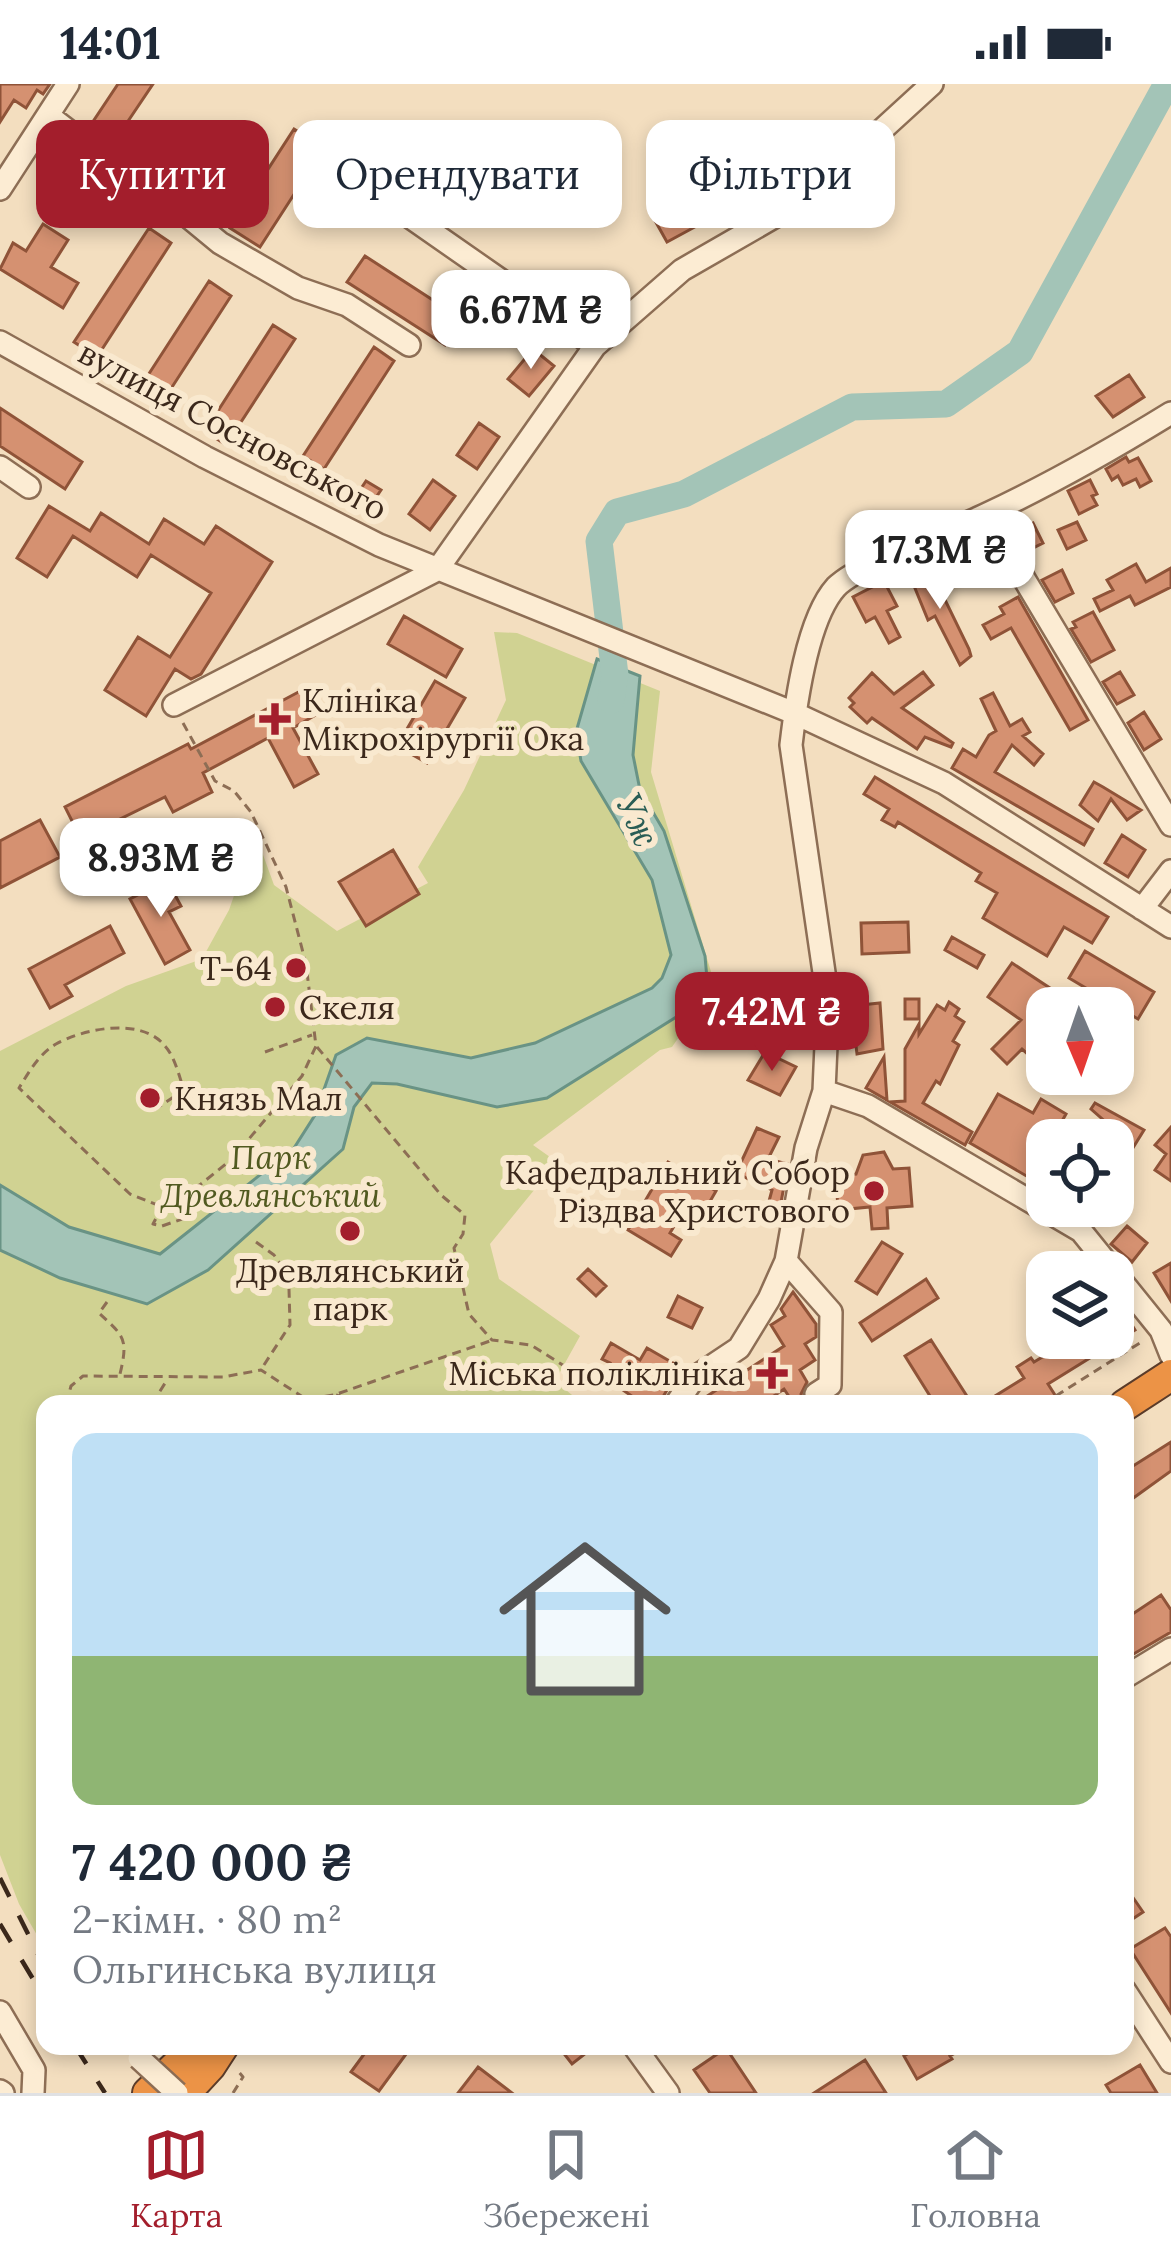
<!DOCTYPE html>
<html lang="uk">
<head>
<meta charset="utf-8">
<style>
  body { margin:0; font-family:Lora,serif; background:#f6f6f7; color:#1f2937; height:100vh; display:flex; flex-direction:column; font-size:45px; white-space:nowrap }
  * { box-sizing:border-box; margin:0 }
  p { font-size:39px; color:#747a83 }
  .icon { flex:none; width:66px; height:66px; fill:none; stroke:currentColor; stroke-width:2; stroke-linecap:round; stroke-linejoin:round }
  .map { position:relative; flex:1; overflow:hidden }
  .side { position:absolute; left:36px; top:1311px; width:1098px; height:660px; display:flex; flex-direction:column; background:#fff; border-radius:24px; box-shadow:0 6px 18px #0003 }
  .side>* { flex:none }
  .top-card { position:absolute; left:36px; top:36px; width:1101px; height:108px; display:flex; gap:24px }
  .needle { width:78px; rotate:178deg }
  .fabs { position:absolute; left:1026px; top:903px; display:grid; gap:24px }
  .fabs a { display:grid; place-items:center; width:108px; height:108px; border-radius:24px; background:#fff; box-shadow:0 6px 18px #0003; font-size:60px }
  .price { position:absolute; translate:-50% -102px; padding:0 27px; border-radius:24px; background:#fff; color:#222; font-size:39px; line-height:78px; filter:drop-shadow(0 3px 6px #0008) }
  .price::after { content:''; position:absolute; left:50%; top:72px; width:36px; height:27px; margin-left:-18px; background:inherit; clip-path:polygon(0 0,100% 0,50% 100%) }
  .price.selected { background:#a31e2c; color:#fff }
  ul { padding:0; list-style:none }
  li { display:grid; align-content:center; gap:24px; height:636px; padding:0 36px }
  li span { display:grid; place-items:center; height:372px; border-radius:24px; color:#555 }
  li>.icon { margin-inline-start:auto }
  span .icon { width:216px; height:216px; fill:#fffc; stroke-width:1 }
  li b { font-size:51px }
  .pill { padding:0 42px; border-radius:24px; background:#fff; box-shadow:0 6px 18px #0003; font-size:42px; line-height:108px }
  .pill.selected { background:#a31e2c; color:#fff }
  .status { display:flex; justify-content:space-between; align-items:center; height:84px; padding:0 60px; background:#fff; direction:ltr }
  .status svg { height:33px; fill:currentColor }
  .tab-bar { display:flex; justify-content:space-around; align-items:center; height:168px; border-top:3px solid #e0e1e3; background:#fff; font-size:33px; color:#747a83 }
  .tab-bar a { display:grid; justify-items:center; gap:6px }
  .tab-bar .selected { color:#a31e2c }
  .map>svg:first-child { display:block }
</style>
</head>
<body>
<div class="status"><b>14:01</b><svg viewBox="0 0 49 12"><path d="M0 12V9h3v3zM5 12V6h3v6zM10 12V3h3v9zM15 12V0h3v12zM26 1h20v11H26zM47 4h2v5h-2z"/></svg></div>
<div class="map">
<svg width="1171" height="2009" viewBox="0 0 1171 2009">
  <rect width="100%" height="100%" fill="#f3debf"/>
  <path fill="#d0d292" d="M494,548l23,1 143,58 -9,81 64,213 -43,62 -12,3 -127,95 24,17 -67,82 9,35 81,57 -25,45 28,23h-538v545l-26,-45 -19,-49v-804l126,-65 76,-27 27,-49 18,-52 15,-6 12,33 63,46 91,-48 -10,-16 46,-77 42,-90z"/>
  <path fill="#a3c4b7" stroke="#699385" stroke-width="3" d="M597,575l43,17 -7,79 7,35 24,41 41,125 2,23 -18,30 -142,89 -50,9 -100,-23 -25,-1 -18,24 -11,42 -135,121 -61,34 -87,-26 -60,-28v-65l69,42 91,27 134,-106 21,-33 21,-60 31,-17 104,20 64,-15 117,-55 10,-10 9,-23 -19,-75 -71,-119 -5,-29z"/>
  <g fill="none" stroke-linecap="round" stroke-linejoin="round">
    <path stroke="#a3c4b7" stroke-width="27" d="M611,616l4,-25 -16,-134 18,-29 67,-18 168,-87 94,-3 74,-52 147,-268"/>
  </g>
  <path fill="#d59171" stroke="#8f5338" stroke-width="3" d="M0,0h50l-7,10 -6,-4 -11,18 -12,-8 -14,22z
    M118,0h35l-39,58 -24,-16z
    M294,45l30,19 -64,99 -30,-19z
    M690,112l14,26 -37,20 -14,-25z
    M43,140l25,16 -17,27 27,16 -15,25 -63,-39 13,-26 13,8z
    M149,144l22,15 -74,114 -23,-15z
    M365,172l97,63 -17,26 -98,-63z
    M209,197l22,15 -68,105 -22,-15z
    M273,241l22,14 -69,106 -21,-14z
    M374,263l20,14 -70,108 -21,-13z
    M533,265l21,17 -25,30 -21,-17z
    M1129,291l15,22 -31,20 -17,-21z
    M0,324l82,54 -17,27 -65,-43z
    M479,339l20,14 -22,32 -20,-14z
    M1126,373l3,5 9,-4 13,23 -11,6 -4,-8 -13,6 -5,-9 -6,4 -6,-11z
    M433,396l22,16 -25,34 -21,-16z
    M1090,396l7,14 -5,2 5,9 -18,9 -11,-23z
    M366,397l15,9 -13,19 -14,-10z
    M49,422l41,25 11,-18 48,31 15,-25 40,25 12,-18 56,36 -71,112 -10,5 -16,-10 -29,47 -41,-26 33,-53 32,20 41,-64 -60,-38 -14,22 -64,-41 -26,41 -30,-19z
    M1077,438l9,18 -19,9 -9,-19z
    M1033,439l10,20 -18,9 -11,-20z
    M984,460l9,18 -14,7 -9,-17z
    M1136,480l10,18 25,-14v19l-36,18 -5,-9 -30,15 -6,-12 19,-9 -6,-10z
    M929,483l40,82 2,7 -11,9 -25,-49 -7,4 -18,-44z
    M1062,486l11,23 -18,9 -13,-22z
    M884,497l13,25 -10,5 13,26 -11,6 -14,-26 -9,5 -13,-25z
    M1018,513l70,123 -18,10 -59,-102 -20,11 -8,-14 21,-11 -4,-7z
    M1093,528l21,38 -23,12 -20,-33 5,-2 -3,-5z
    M404,532l58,33 -16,28 -58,-33z
    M923,588l10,13 -31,23 51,35 -2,4 -26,-10 -8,12 -45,-31 -5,5 -17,-16 4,-4 -5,-5 23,-25 22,21z
    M1120,588l14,23 -17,9 -14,-22z
    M435,597l30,17 -38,65 -30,-17z
    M308,603l13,25 -28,16 25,46 -24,13 -26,-49 -65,35 9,19 -39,20 -8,-15 -57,28 8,16 -27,14 -24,-48 123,-63 3,5z
    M993,609l17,33 12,-7 8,13 -7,4 20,18 -9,11 -22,-20 -17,27 98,57 -9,16 -132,-77 11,-19 13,8 13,-22 7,-4 -15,-32z
    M1144,628l17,27 -17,11 -16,-27z
    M875,693l233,140 -16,26 -28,-16 -17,29 -64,-38 14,-25 -21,-12 5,-8 -83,-51 -3,5 -13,-7 7,-11 -25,-15z
    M1094,698l9,5 38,23 -14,10 -16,-21 -13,22 -18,-16z
    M40,736l20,37 -60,31v-47z
    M1122,751l23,15 -17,27 -23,-14z
    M393,766l26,44 -53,32 -27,-44z
    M167,796l14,26 -12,6 21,38 -25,14 -35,-65z
    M908,838l1,30 -47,2 -1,-31z
    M110,842l14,27 -59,32 7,11 -22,12 -21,-39z
    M952,853l32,18 -7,13 -32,-18z
    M1085,867l69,41 -16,27 -69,-41z
    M1012,879l50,33 -8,12h-7v63l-25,-22 -15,15 -15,-15 29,-29 -33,-23z
    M905,915h14v20h-14z
    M788,916h24l-1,44 -24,1v-19h-25l-11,-12 37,-1z
    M949,918l10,7 -4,7 9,6 -11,19 6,4 -19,39 -4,-3 -13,22 49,29 -7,13 -75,-43 15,-1v-52l14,-25v10l18,-29 8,5z
    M880,919l3,46 -26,5 -6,-48z
    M765,968l31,15 -16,28 -32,-15z
    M884,973l3,43 -21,-12z
    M998,1010l35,19 8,-14 25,15 -9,16 18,10h-28v48l-77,-45z
    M1095,1019l49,27 -31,50v-38l7,4 5,-7 -34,-30z
    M1171,1043v54l-16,-11 11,-16 -11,-9z
    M757,1044l22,9 -11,22 20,5 -8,44 -12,-3 4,-15 -36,-17z
    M884,1068l9,17 16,-1 3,38 -25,2 1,20 -16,1 -2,-22 -32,3 -2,-34 20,-2 7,-19z
    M668,1078l48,29 -11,19 -16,-9 -19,32 11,7 -10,16 -43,-26z
    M1127,1142l20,17 -15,19 -21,-18z
    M882,1158l20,12 -25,40 -21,-13z
    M1171,1179v38l-17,-28z
    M588,1185l18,17 -10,10 -18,-17z
    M926,1195l12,19 -66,43 -12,-18z
    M793,1208l23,32v13l-11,7 10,16 -15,10 7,12 -6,12 4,10h-11l-10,-15 -22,15h-67l89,-58 -13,-21 14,-9 -4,-7z
    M1113,1210l22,36 -87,54 7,11 -14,9h-59l42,-26 -7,-11 14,-9 3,4 40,-24h39z
    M678,1212l24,12 -10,20 -24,-11z
    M931,1256l41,64h-37l-30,-48z
    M611,1259l29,17 7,-12 33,19 -21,37h-16l-40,-28 7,-13 -8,-4z
    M1171,1358v29l-46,33v-33z
    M1161,1511l10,15v22l-46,27v-40z
    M1125,1802l18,26 -18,12z
    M1165,1844l6,9v76l-41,-64z
    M370,1962h42l-33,45 -28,-19z
    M558,1962h37l-23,18z
    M921,1962h46l-17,10 2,3 -35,20 -13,-23z
    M726,1964l30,45h-46l-16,-23z
    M865,1976l21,33h-72z
    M1140,1981l17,28h-46l-5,-8z
    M478,1983l34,26h-54z"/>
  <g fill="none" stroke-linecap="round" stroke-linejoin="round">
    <g stroke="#8d6e55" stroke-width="26">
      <path id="minor" d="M49,32l77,59 54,35 40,33 78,45 49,17 62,40
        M345,71l2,13 10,12 238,166
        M0,105l68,-105
        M0,258l205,115 174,88 415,168 150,70 227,144
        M0,383l29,20
        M986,431l185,310
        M174,621l263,-135 158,-224 87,-76 99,-57 69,-54 82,-75
        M1142,825l29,-38
        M824,1007l44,15 213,125 80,99 10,25
        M786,1177l45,51 -1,73 -14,9
        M676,1320l18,-26 45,-30 30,-49 17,-38 20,-113 18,-57 4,-91 -37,-255c5,-43 16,-126 45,-158 24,-24 114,-55 149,-72 64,-30 126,-65 186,-102
        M1125,1593l46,-28
        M1125,1907l46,71
        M0,1928l34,58 -1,23
        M634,1962l34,47
        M0,2007l3,2"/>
    </g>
    <g stroke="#5b3c2a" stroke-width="34">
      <path id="highway" d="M1125,1321l46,-30
        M148,2009l49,-47
        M185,2009l25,-27 13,-20"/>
    </g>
    <path stroke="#8d6e55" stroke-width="3" stroke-dasharray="9 6" stroke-linecap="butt" d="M183,639l32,58 19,10 17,21 35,75 20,77 10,82 -14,30 -70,83 -31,25 -39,23 -9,17 9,2 29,-10
      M317,963l124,148 24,20 -2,19 -9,14 15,66 23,26 39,5 62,39
      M265,968l47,-17
      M154,1026l30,-20c-5,-14 -9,-33 -19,-44 -23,-29 -80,-18 -109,-2 -17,10 -27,28 -37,44l111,106 30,12
      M256,1158l18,13 12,17 3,17 1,36 -28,43
      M107,1218l-8,11c24,23 30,24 21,61
      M336,1311l29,9
      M66,1320l5,-18 12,-10 140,1 38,-7 45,29 28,-4 156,-54
      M152,1320l15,-24
      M1043,1320l100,-63
      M233,2009l10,-16 -5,-6"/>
    <use href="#minor" stroke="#fcecd3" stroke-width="21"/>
    <use href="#highway" stroke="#ec9346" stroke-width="30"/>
    <path stroke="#3b281b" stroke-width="4.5" stroke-dasharray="21 21" stroke-linecap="butt" d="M0,1794l45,90
      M0,1840l45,75
      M75,1962l30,47"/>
    <g stroke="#8d6e55" stroke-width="26" stroke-linecap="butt">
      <path id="minor-bridge" d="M139,1974l38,35"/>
    </g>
    <use href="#minor-bridge" stroke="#fcecd3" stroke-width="21"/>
  </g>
  <g fill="#a31e2c" stroke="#f9e9cf" stroke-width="4.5">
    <path d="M269 617h12v12h12v12h-12v12h-12v-12h-12v-12h12z"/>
    <circle cx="296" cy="884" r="12"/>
    <circle cx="275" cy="923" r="12"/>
    <circle cx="150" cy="1014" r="12"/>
    <circle cx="874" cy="1107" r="12"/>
    <circle cx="350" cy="1147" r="12"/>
    <path d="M766 1271h12v12h12v12h-12v12h-12v-12h-12v-12h12z"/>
  </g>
  <g text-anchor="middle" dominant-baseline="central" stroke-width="12" stroke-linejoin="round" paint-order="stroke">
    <g font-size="33" fill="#3b281b" stroke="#f9e9cf">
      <text transform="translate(233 346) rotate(28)">вулиця Сосновського</text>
    </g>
    <g font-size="33" fill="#3b281b" stroke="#f9e9cf" text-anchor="start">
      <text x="302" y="616">Клініка<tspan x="302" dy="38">Мікрохірургії Ока</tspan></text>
      <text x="272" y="884" text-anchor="end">Т-64</text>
      <text x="299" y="923">Скеля</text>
      <text x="174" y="1014">Князь Мал</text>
      <text x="850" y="1088" text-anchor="end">Кафедральний Собор<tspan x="850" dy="38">Різдва Христового</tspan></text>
      <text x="350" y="1186" text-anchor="middle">Древлянський<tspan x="350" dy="38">парк</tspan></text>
      <text x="745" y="1289" text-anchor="end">Міська поліклініка</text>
    </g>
    <g font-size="33" font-style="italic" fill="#515a20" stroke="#f9e9cf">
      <text x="271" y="1073">Парк<tspan x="271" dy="38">Древлянський</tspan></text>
    </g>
    <g font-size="36" font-style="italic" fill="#295d55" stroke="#f9e9cf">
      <text transform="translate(638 736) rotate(66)">Уж</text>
    </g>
  </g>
</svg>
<div class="fabs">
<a><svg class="needle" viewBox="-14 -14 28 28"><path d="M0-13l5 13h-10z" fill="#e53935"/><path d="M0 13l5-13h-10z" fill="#747a83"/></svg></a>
<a><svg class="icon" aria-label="locate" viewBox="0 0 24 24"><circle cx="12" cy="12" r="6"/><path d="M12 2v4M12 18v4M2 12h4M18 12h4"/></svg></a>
<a><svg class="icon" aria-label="layers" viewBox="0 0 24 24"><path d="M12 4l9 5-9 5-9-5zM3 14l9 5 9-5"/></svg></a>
</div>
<b class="price" style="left:531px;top:288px">6.67M ₴</b>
<b class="price" style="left:940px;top:528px">17.3M ₴</b>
<b class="price" style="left:161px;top:836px">8.93M ₴</b>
<b class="price selected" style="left:772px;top:990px">7.42M ₴</b>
<div class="top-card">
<a class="pill selected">Купити</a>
<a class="pill">Орендувати</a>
<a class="pill">Фільтри</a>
</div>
<section class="side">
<ul>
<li><span style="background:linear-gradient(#bfe0f5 60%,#8fb573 0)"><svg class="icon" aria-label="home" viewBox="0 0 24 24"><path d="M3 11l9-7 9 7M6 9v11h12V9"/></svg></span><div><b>7 420 000 ₴</b><p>2-кімн. · 80 m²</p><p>Ольгинська вулиця</p></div></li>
</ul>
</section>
</div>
<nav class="tab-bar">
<a class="selected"><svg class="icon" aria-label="map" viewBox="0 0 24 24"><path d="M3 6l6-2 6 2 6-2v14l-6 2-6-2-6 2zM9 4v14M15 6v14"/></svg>Карта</a>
<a><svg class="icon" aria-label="saved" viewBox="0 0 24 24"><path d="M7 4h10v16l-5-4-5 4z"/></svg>Збережені</a>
<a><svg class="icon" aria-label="home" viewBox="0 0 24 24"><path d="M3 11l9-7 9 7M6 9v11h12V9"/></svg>Головна</a>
</nav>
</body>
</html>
